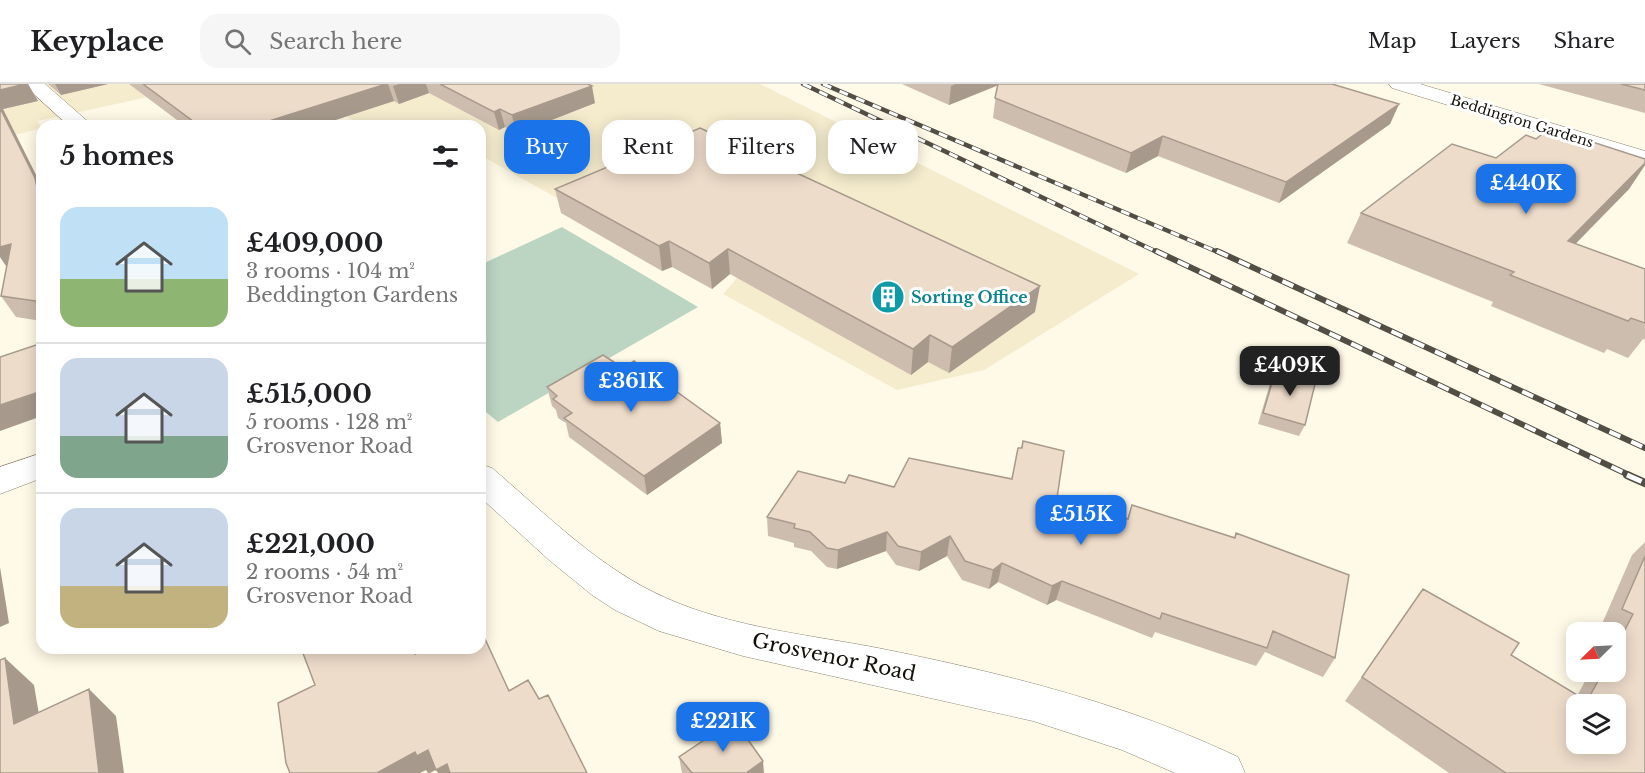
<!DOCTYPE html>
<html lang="en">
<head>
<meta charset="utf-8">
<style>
  body { margin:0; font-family:"Libre Baskerville",serif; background:#f6f6f6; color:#202124; height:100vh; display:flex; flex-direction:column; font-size:22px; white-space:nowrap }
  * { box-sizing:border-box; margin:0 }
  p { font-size:20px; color:#757577 }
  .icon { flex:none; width:33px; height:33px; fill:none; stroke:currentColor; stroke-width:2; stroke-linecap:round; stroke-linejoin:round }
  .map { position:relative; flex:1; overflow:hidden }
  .panel { position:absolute; left:36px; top:36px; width:450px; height:534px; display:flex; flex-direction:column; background:#fff; border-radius:18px; box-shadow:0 3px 15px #0003 }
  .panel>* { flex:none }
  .guide { position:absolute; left:504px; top:36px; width:570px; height:54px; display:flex; gap:12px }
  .needle { width:39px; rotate:246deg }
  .controls { position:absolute; left:1566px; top:538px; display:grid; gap:12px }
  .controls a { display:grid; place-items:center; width:60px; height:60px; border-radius:12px; background:#fff; box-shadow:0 3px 15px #0003; font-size:30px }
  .price { position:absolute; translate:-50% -51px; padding:0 14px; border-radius:12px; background:#1a73e8; color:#fff; font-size:20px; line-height:39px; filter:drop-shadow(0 2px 3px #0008) }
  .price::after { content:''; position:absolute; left:50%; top:36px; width:18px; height:14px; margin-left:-9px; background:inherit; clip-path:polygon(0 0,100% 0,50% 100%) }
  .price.active { background:#222; color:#fff }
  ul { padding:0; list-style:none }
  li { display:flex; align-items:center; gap:18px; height:150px; padding:0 24px }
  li+li { border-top:2px solid #e0e0e0 }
  li span { display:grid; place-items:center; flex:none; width:168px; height:120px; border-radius:18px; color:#555 }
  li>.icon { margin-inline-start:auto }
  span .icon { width:72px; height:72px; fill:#fffc; stroke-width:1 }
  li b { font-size:26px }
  h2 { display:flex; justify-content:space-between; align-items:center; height:72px; padding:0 24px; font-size:26px }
  .tag { padding:0 21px; border-radius:18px; background:#fff; box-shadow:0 3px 15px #0003; font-size:21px; line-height:54px }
  .tag.active { background:#1a73e8; color:#fff }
  header { display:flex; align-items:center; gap:36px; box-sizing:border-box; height:84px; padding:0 30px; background:#fff; border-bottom:2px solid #e0e0e0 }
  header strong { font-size:28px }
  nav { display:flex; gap:33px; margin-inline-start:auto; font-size:21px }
  .search { width:420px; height:54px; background:#f6f6f6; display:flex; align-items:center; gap:15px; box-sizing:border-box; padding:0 21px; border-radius:18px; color:#757577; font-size:22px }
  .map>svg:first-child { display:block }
</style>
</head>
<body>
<header>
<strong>Keyplace</strong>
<div class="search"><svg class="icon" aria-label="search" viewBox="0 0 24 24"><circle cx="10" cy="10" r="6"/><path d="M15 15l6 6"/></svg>Search here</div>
<nav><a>Map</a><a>Layers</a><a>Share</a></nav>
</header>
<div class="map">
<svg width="1645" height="689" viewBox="0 0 1645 689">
  <rect width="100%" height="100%" fill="#fff9e7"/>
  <path fill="#f5ecce" d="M0,0h209l-172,37 5,7 -42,11z
    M311,0h449l379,190 -155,96 -87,20 -174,-96 29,-33 -181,-55 -91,-51v-29h-117l-46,-27z"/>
  <path fill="#bbd5c2" d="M562,143l136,80 -200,115 -18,-15v-142z"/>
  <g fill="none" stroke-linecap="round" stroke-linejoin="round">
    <g stroke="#88826e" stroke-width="1">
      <path id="street" d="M23,0h22l48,42h-24z
        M1389,0h31l225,67v14l-253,-77z
        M42,369v25l-42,16v-27z
        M480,380l12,4c55,47 108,101 174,130 67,30 146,37 217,51 123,25 241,54 355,108l7,16h-70l-53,-23 -89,-29 -290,-65 -84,-25 -44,-21 -23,-15 -43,-35 -69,-63z"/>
    </g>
    <use href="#street" fill="#fff" fill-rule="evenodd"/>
    <g stroke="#524e44" stroke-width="4.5">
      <path id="rail-far2" d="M803,0l356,169
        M823,0l397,169"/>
    </g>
    <g stroke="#524e44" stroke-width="6">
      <path id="rail-far1" d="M1156,167l475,225
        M1217,167l428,197"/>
    </g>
    <g stroke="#524e44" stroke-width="8">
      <path id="rail" d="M1627,391l18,8"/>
    </g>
    <use href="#rail-far2" stroke="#fff" stroke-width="3" stroke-dasharray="9" stroke-linecap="butt"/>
    <use href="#rail-far1" stroke="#fff" stroke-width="4" stroke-dasharray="12" stroke-linecap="butt"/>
    <use href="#rail" stroke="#fff" stroke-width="5" stroke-dasharray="16" stroke-linecap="butt"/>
  </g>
  <path fill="#cdbdae" d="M0,0h28l10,17 -35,8 39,78v134l-26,-4 -15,-21 6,-30z
    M48,0h60l-47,11z
    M129,0h459l7,19 -79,31 -11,-7 -6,3 -70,-37 -30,11 -5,-3 -77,25h-132z
    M902,0h430l67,20 -9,20 -111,79 -121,-47 -32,17 -133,-55 4,-32 -48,19z
    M1539,0h106v29z
    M1536,55l109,20v6l-16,24 -54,55 70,25v71l-2,-1 -15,19 -21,-9 -3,4 -113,-47 2,-4 -146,-59 14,-30 135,-55z
    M555,105l480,123 -86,61 -21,-11 -17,13 -181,-101 -18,15 -40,-22 -10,4 -101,-58z
    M623,284l97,55 2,20 -75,52 -78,-58 -3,-14 -8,-5 -2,-8 -4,-4 -5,-19z
    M1276,285l29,56 -6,11 -41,-12 13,-44z
    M1023,357l34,57 70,21 5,-14 102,32 2,-4 99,125 -12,19 -58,-25 -9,14 -101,-34 -3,6 -96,-38 -9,5 -49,-23 -9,7 -27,-9 -15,-24 -28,15 -23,-6 -10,-14 -49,18 -10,-2 -16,-16 -17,-4v-4l-26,-7 -1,-19 78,-34 49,4 117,-8z
    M1645,458v231h-196l-104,-72 78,-112 88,66 66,41 13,-24h26v-39h-18l34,-78z
    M679,673l85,16h-82z"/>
  <path fill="#a79a8d" d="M25,0h3l10,17 -35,8 39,78v23l-42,-102v-18z
    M55,0h53l-47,11z
    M386,0h2l6,17 -77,25h-49l-2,-4z
    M399,0h27l3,9 -30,11 -6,-18z
    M955,0h43v1l-49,20 2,-19z
    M592,2l3,17 -79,31 -4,-19z
    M1399,20l-9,20 -111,79 7,-21z
    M500,25l5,18 -6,3 -5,-18z
    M1163,52l-5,20 -32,17 5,-20z
    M1645,79v2l-16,24 -81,83 20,-31z
    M669,157l3,26 -10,4 -3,-25z
    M11,160l-3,25 -8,-12v-10z
    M728,165l2,25 -18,15 -3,-26z
    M1040,202l-5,26 -86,61 3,-26z
    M930,251l-2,27 -17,13 2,-26z
    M42,307v25l-42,15v-26z
    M720,339l2,20 -75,52 -3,-19z
    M887,448l-1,19 -49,18 1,-19z
    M950,452l-3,20 -28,15 2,-19z
    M1002,479l-4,19 -9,7 4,-19z
    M0,483l9,56 -9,4z
    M1062,497l-6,19 -9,5 5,-19z
    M5,574l29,27 11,65 -31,-26z
    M89,605l27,27 8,57h-25z
    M428,666l11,18 -9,5h-2l-2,-3 -6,3h-43l38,-21z
    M763,677l1,12h-18z
    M447,680l5,9h-14l-2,-3z"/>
  <path fill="#eedcca" stroke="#a79a8d" stroke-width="1.5" fill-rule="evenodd" d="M0,0h25l-25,6z
    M143,0h243l-120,38 6,4h-78l4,-1z
    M440,0h148l4,2 -80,29 -12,-6 -6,3z
    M998,0h334l67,20 -113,78 -123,-46 -32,17 -136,-55z
    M1621,0h24v6z
    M0,24l35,70 7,32v92l-41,-6 10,-52 -11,3z
    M700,44l340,158 -88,61 -22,-12 -17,14 -185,-100 -19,14 -40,-22 -10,5 -104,-57z
    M1546,47l16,4 3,-2 80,26v4l-77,78 77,28v54l-14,-5 -3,3 -118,-46 4,-3 -153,-59 91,-69 44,14 30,-23 10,4z
    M42,259v48l-42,14v-48z
    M603,271l20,13 11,-7 86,62 -76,53 -80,-58 8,-5 -19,-14 4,-3 -10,-9z
    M1276,285l40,11 -11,45 -42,-12z
    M1023,357l41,10 -7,47 71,21 4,-14 103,33 1,-5 113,42 -14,83 -62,-27 -6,17 -105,-35 -2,6 -98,-38 -10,5 -50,-23 -9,7 -28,-9 -15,-25 -29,16 -23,-6 -11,-14 -49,18 -11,-2 -17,-16 -16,-4 1,-4 -28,-7 31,-46 47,12 4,-8 45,12 15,-29 103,21 6,-31h4z
    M1645,472v217h-139l-144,-96 61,-88 96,54 -8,12 76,46 16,-29h13v-25l17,-33 -11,-5zM1576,621h40v39h-40z
    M480,544l29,63 19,-11 11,19 9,-4 39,78h-137l-3,-9 -11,6 -8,-20 -11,6 -2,-4 -38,21h-87l-4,-10 -8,-60 37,-18 -14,-37h111l3,6 13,-6h52z
    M5,574l9,66 75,-35 10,84h-99v-113z
    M734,636l29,41 -17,12h-54l-13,-16z"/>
  <defs>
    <g id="building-disc" transform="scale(1.725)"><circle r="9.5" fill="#0f9aa8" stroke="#fff"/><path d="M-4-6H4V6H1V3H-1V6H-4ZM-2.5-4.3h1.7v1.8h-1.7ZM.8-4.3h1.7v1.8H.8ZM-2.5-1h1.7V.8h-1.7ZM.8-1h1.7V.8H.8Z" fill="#fff"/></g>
  </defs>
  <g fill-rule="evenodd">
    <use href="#building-disc" x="888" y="213"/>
  </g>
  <g text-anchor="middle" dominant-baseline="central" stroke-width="6" stroke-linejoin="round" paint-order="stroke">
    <g font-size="14" fill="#131009" stroke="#fff">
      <text transform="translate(1522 37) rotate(17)">Beddington Gardens</text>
    </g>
    <g font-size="16" font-weight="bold" fill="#0d838f" stroke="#fff" text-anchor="start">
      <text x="911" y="213">Sorting Office</text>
    </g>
    <g font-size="20" fill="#131009" stroke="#fff">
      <text transform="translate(834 573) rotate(12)">Grosvenor Road</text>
    </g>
  </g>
</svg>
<div class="controls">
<a><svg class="needle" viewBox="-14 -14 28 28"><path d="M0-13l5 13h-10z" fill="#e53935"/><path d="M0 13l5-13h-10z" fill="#757577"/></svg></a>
<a><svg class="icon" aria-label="layers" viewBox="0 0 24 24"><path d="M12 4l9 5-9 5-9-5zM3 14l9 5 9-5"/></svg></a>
</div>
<b class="price" style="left:1526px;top:131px">£440K</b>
<b class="price active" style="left:1290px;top:313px">£409K</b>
<b class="price" style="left:631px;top:329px">£361K</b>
<b class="price" style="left:1081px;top:462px">£515K</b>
<b class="price" style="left:723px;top:669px">£221K</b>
<div class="guide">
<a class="tag active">Buy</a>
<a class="tag">Rent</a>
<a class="tag">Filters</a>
<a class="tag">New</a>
</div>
<section class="panel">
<h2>5 homes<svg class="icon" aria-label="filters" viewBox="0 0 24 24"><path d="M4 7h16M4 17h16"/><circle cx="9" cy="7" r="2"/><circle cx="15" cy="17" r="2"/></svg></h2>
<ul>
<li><span style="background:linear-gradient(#bfe0f5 60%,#8fb573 0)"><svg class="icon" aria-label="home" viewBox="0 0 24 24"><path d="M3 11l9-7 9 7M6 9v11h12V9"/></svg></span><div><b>£409,000</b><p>3 rooms · 104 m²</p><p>Beddington Gardens</p></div></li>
<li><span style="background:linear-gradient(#c9d6e8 65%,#7fa58c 0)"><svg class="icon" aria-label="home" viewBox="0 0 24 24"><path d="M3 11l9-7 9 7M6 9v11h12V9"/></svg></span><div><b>£515,000</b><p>5 rooms · 128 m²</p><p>Grosvenor Road</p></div></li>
<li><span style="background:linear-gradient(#c9d6e8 65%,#c2b280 0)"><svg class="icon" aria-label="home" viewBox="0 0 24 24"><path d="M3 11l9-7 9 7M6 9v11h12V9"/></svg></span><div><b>£221,000</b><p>2 rooms · 54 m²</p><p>Grosvenor Road</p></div></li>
</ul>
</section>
</div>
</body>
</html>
